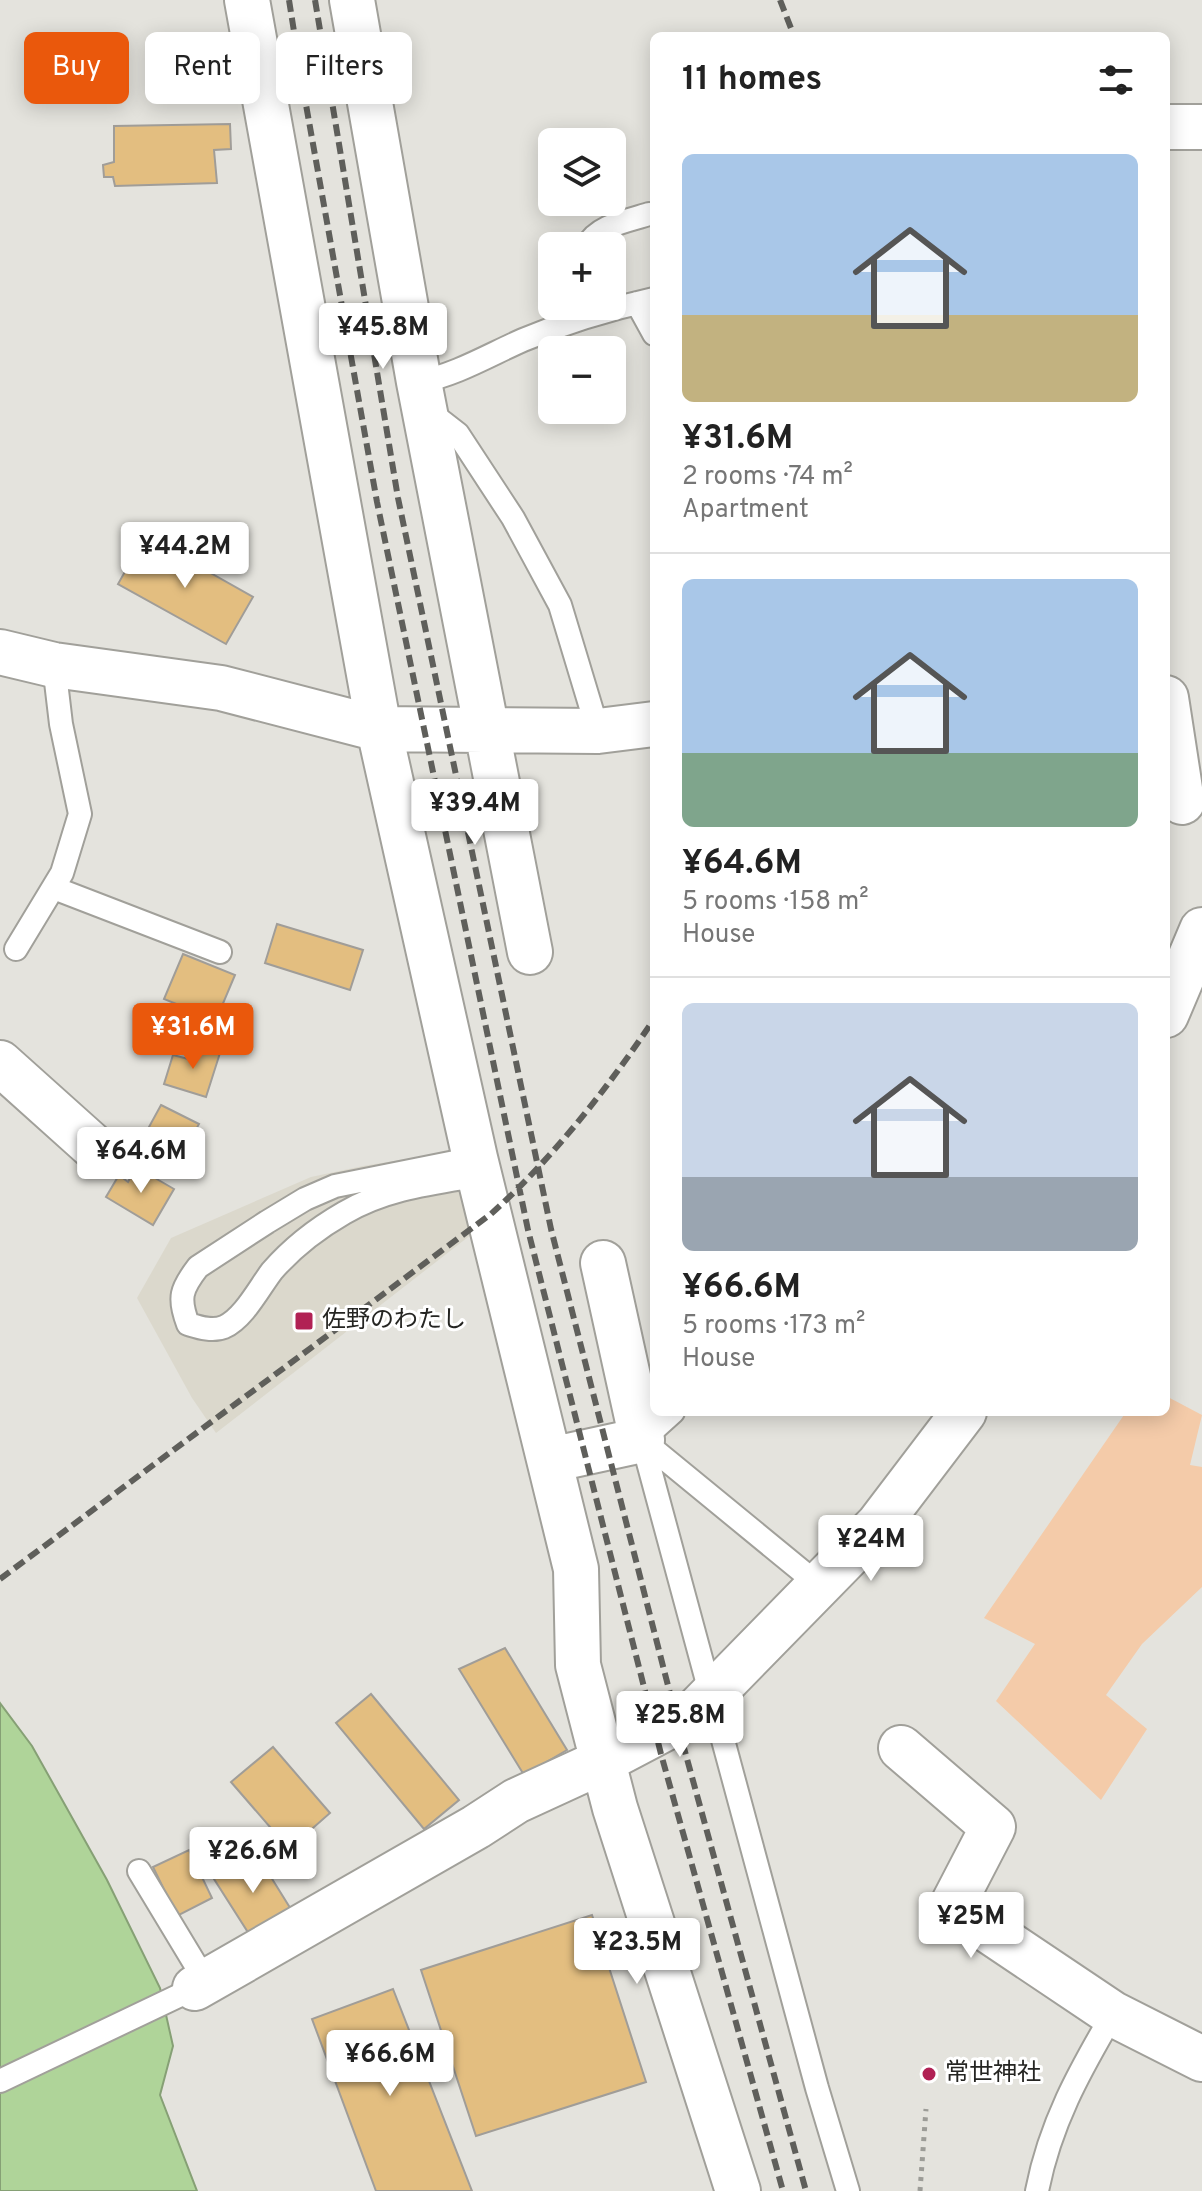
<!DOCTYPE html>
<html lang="en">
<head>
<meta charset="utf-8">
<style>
  body { margin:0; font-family:Overpass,"Noto Sans JP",sans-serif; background:#f2f2f2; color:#222; height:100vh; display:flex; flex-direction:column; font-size:30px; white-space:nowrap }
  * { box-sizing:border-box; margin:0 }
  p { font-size:26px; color:#767676 }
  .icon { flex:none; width:44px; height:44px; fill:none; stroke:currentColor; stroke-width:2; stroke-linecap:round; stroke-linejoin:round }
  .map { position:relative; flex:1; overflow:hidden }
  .side { position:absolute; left:650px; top:32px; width:520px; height:1384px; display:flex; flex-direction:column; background:#fff; border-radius:12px; box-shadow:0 4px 20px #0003 }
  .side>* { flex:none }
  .top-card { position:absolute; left:24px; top:32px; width:506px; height:72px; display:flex; gap:16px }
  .buttons { position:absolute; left:538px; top:128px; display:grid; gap:16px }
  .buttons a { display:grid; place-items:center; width:88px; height:88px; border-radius:12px; background:#fff; box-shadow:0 4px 20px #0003; font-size:40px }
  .price { position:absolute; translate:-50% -68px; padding:0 18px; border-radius:8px; background:#fff; color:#222; font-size:26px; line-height:52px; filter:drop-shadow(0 2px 4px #0008) }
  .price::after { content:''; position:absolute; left:50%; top:48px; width:24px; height:18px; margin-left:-12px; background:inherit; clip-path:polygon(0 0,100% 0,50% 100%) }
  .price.active { background:#ea580c; color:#fff }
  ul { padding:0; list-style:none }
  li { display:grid; align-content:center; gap:16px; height:424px; padding:0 32px }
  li+li { border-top:2px solid #e0e0e0 }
  li span { display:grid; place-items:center; height:248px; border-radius:12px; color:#555 }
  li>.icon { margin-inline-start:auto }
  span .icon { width:144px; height:144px; fill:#fffc; stroke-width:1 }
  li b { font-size:34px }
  h2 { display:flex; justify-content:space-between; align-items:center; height:96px; padding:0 32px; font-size:34px }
  .pill { padding:0 28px; border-radius:12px; background:#fff; box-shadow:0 4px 20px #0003; font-size:28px; line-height:72px }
  .pill.active { background:#ea580c; color:#fff }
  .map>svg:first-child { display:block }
</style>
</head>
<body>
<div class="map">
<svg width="1202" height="2191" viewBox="0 0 1202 2191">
  <rect width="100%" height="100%" fill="#e4e3dd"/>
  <path fill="#dbd8cc" d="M456,1151l16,83 -256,199 -24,-35 -55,-100 34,-60 140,-61 52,-11z"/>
  <path fill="#f4cba9" d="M1166,1396l36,19 -12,50 12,2v120l-60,57 -36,51 41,34 -46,71 -105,-99 39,-57 -51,-26 142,-206h40z"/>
  <path fill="#afd499" stroke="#86a075" stroke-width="2" d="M0,1703l32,43 75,134 53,108 13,58 -13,49 37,96h-197z"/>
  <path fill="#e3be80" stroke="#a09d98" stroke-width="2" d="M230,124l1,25 -17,1 3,33 -102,3 -2,-9h-9l-1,-12 11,-3v-36z
    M145,536l108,61 -27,47 -108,-60z
    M277,924l86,26 -13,40 -85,-27z
    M183,954l52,21 -19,45 -52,-21z
    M192,1044l28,9 -14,44 -42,-13 9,-29 15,4z
    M161,1105l38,19 -24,43 -37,-20z
    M136,1167l38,22 -21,36 -47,-28 13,-22 9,7z
    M505,1648l62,102 -43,25 -65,-106z
    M371,1694l88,106 -35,29 -88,-106z
    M273,1747l57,66 -41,36 -58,-67z
    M189,1850l23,48 -35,18 -24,-49z
    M256,1853l36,58 -41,26 -37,-58z
    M592,1915l54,167 -170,54 -55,-166z
    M393,1989l79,202h-96l-64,-172z"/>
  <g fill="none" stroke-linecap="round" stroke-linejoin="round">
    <g stroke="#a1a09a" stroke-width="26">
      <path id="service" d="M587,246c11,-21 41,-25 62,-32
        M637,303l17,31
        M419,382c37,-7 70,-27 104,-42 43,-18 86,-31 131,-41
        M427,415l13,5 18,14 55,84 47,87 38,126
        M54,888l166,64
        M16,949l46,-76 18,-59 -19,-90 -7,-59
        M475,1158l-140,28 -30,13 -38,23 -69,45c-17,22 -20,31 -10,57 10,3 24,8 36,3 20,-9 35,-39 48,-56 20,-23 46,-43 72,-58 42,-25 90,-30 137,-38
        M642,1440l175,648 31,103
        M642,1440l178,146
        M642,1440l31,-28
        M139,1871l67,111
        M0,2081l195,-93
        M1037,2191c13,-67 42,-119 76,-177"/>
    </g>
    <g stroke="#a1a09a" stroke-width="48">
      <path id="minor" d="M247,0l132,729 96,429 101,411 2,96 37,143 123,383
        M352,0l67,382 111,570
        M1166,127h36
        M0,652l54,13 167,23 158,41 219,2 56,-7
        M1166,698l16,104
        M1166,1015l36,-85
        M0,1063l97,87
        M550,1460l92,-20 -39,-177
        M901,1748l92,79 -41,79 161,108 89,45
        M195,1988l281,-161 40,-26 87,-40 91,-48 184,-188 86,-113"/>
    </g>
    <path stroke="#9c9c97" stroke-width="5" stroke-dasharray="4 6" stroke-linecap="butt" d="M920,2191l6,-82"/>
    <use href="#service" stroke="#fff" stroke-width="22"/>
    <use href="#minor" stroke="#fff" stroke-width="44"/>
    <path stroke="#5f5f5b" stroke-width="6" stroke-dasharray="12 6" stroke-linecap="butt" d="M289,0l14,88 74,414 151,728 133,524 122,437
      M315,0l83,498 153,731 133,519 122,443
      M780,0l14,36
      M0,1579l491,-365c61,-55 117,-126 163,-195"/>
  </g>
  <g fill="#b12154" stroke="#fff" stroke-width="3">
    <rect x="294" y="1311" width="20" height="20" rx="4"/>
    <circle cx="929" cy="2074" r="8"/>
  </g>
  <g text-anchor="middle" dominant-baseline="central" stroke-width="6" stroke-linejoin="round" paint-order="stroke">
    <g font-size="24" fill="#252522" stroke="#fff" text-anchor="start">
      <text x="322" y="1321">佐野のわたし</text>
      <text x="945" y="2074">常世神社</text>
    </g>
  </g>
</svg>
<div class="buttons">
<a><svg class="icon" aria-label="layers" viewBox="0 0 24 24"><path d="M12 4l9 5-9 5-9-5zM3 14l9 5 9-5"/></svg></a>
<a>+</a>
<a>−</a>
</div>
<b class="price" style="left:383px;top:371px">¥45.8M</b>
<b class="price" style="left:185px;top:590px">¥44.2M</b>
<b class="price" style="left:475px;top:847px">¥39.4M</b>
<b class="price active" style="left:193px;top:1071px">¥31.6M</b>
<b class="price" style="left:141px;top:1195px">¥64.6M</b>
<b class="price" style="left:871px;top:1583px">¥24M</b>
<b class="price" style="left:680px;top:1759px">¥25.8M</b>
<b class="price" style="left:253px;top:1895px">¥26.6M</b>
<b class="price" style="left:971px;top:1960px">¥25M</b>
<b class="price" style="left:637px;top:1986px">¥23.5M</b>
<b class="price" style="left:390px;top:2098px">¥66.6M</b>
<div class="top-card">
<a class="pill active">Buy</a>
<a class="pill">Rent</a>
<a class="pill">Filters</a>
</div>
<section class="side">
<h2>11 homes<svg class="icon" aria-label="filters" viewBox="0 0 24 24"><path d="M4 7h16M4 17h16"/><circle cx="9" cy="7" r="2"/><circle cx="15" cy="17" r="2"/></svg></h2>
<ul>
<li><span style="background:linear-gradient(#a9c7e8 65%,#c2b280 0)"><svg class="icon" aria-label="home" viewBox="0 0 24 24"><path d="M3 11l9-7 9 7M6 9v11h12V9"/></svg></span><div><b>¥31.6M</b><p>2 rooms · 74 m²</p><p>Apartment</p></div></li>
<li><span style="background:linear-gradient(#a9c7e8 70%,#7fa58c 0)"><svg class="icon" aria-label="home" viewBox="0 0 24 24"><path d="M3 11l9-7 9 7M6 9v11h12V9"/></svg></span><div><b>¥64.6M</b><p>5 rooms · 158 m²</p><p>House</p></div></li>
<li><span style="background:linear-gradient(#c9d6e8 70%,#9aa5b1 0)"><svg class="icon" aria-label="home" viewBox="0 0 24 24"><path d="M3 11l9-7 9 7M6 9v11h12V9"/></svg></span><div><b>¥66.6M</b><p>5 rooms · 173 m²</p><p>House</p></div></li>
</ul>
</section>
</div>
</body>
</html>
